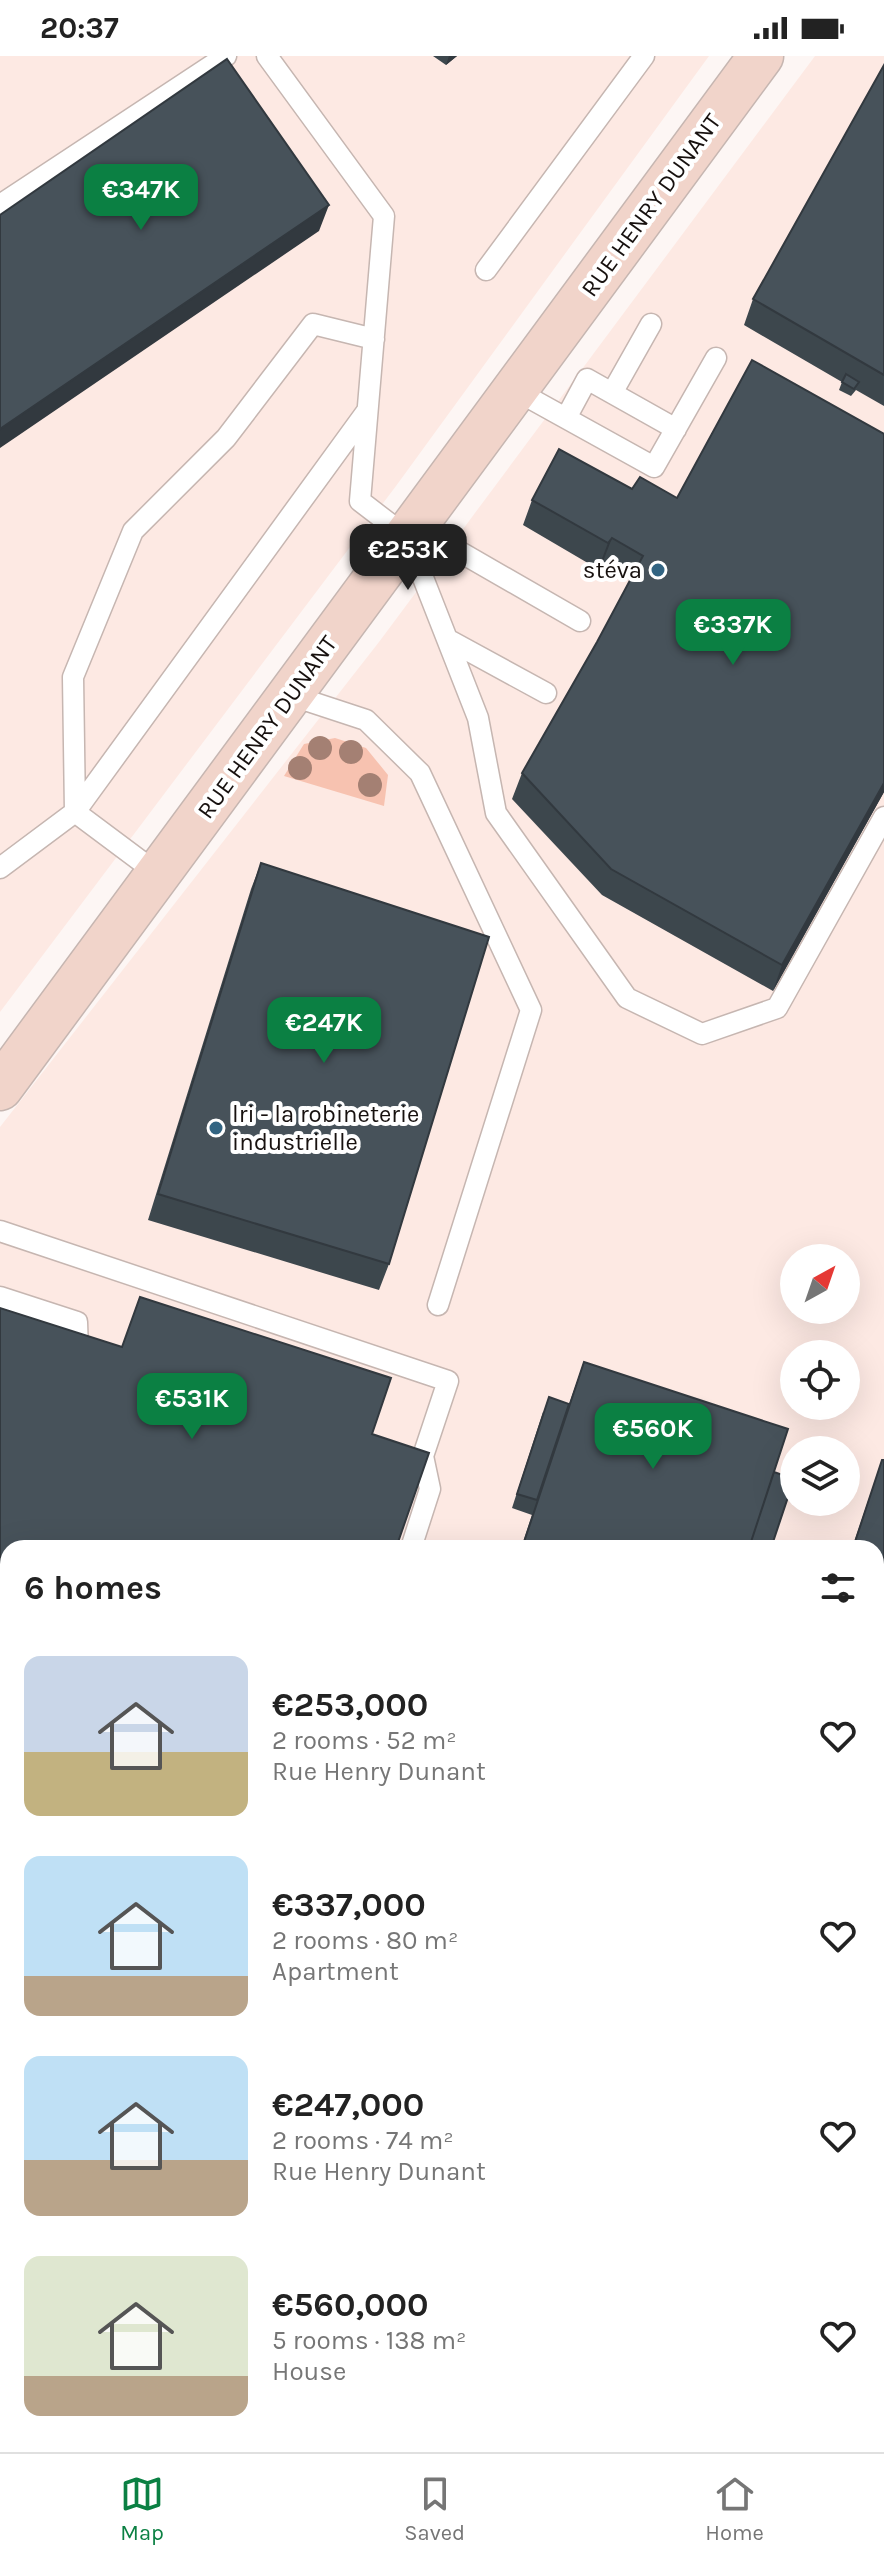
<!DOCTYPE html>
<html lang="en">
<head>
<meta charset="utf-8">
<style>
  body { margin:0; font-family:Karla,sans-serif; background:#f6f6f6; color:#222; height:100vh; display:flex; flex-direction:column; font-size:30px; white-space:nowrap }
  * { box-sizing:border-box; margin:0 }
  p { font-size:26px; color:#767676 }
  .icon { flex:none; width:44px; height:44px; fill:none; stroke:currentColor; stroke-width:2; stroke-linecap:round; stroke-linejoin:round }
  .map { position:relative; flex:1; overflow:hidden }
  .drawer { position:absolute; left:0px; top:1484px; width:884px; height:912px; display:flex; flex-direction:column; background:#fff; border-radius:24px 24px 0 0; box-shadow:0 8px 32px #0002 }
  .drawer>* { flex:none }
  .needle { width:52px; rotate:40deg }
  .tools { position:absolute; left:780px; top:1188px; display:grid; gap:16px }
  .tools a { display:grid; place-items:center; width:80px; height:80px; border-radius:50%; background:#fff; box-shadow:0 8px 32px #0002; font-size:40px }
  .price { position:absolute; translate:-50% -68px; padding:0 18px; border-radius:16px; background:#0b8043; color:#fff; font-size:26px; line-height:52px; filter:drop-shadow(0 2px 4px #0008) }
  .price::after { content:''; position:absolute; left:50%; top:48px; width:24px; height:18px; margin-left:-12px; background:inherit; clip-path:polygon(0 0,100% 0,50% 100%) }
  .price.on { background:#222; color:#fff }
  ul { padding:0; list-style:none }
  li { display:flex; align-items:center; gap:24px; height:200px; padding:0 24px }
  li span { display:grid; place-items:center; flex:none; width:224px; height:160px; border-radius:16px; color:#555 }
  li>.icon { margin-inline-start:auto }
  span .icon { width:96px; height:96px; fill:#fffc; stroke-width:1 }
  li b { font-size:34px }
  h2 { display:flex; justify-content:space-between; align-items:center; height:96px; padding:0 24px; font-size:34px }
  .status { display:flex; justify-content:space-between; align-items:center; height:56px; padding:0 40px; background:#fff; direction:ltr }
  .status svg { height:22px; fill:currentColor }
  .menu { display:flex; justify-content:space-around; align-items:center; height:112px; border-top:2px solid #e0e0e0; background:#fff; font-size:22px; color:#767676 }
  .menu a { display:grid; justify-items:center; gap:4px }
  .menu .on { color:#0b8043 }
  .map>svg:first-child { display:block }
</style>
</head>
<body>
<div class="status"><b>20:37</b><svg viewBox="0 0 49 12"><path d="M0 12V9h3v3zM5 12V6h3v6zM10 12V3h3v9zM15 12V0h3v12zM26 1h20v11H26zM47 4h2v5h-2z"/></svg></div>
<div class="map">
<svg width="884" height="2396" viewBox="0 0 884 2396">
  <rect width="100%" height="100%" fill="#fdf6f4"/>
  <path fill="#fde9e3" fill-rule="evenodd" d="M0,0h709l-313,430 -396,526z
    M815,0h69v2054l-8,-2v-560h-868v264l-8,-3v-682l379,-485zM794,1202h52v52h-52zM794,1298h52v52h-52zM794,1394h52v52h-52z
    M0,1853l8,3v532h868v-249l8,2v255h-884z"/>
  <path fill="#f7c2b0" d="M335,682l31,10 22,27 -4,31 -100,-30 20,-32z"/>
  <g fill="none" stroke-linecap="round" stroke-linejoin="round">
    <g stroke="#c6b6b1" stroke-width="23">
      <path id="lane" d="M267,0l117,160 -24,285 47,36 71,181 18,95 131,185 75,36 75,-26 107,-191
        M0,149l226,-149
        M486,214l158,-214
        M515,334l139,77 62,-109
        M612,337l39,-69
        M367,355l-292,401 -2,-135 60,-146 93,-93 87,-114 61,15
        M566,362l21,-39 89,50
        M415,470l165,95
        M447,583l99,54
        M290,639l76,25 54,53 111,237 -93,295
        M0,812l75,-56 83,62
        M0,1175l448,150 -25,75 7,33 -19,59
        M0,1241l77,25 1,28
        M0,1596l8,3
        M0,1692l8,2
        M0,1763l8,-24
        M595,2396l2,-8"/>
    </g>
    <g stroke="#c6b6b1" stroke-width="47">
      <path id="secondary" d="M0,1032l761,-1032
        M0,1807l8,3
        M876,2094l8,3"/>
    </g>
    <use href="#lane" stroke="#fff" stroke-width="20"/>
    <use href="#secondary" stroke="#f1d4ca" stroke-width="44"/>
  </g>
  <g fill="#a48073">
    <circle cx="320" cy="692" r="12"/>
    <circle cx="351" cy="696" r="12"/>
    <circle cx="300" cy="712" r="12"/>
    <circle cx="370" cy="729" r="12"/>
  </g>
  <path fill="#3d474d" d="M433,0h24l-11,9z
    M884,9v341l-28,-16 -5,6 -12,-6 3,-8 -98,-57 9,-26z
    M884,378v358l-111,199 -171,-96 -90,-96 10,-26 75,-131 33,-62 -28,-16 -4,5 -75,-44 9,-25 100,-11 45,9z
    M261,807l128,401 -10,26 -231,-70 103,-331z
    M0,1252l122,39 269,31 -383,170v46l-8,-3z
    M584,1306l190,110 -3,76h-250l13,-39 -2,6 -20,-7 31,-96 26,-8z
    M882,1404h2v330l-8,-3v-239h-24z
    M0,1899l8,2v485l-8,-1z
    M884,2361v35h-234l2,-8h224l4,-8z
    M186,2388h33l-2,6z
    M463,2388h113l-1,8h-114z"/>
  <path fill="#32393f" d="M449,0h8l-11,9z
    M329,149l-10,26 -319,217v-19z
    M612,482l-10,26 -4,5 10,-26z
    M884,727v9l-111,199 9,-26z"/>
  <path fill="#47525a" stroke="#32393f" stroke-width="2" d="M227,3l102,146 -329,224v-214z
    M884,9v310l-131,-76z
    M752,304l132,74v349l-102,182 -171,-96 -89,-96 75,-131 46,-86 -31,-18 -4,5 -76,-43 27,-51 73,40 8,-12 37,21z
    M846,318l13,8 -5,7 -12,-7z
    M261,807l228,74 -100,327 -231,-70z
    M140,1241l251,81 -19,56 57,19 -33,95h-388v17l-8,-3v-254l122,39z
    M584,1306l204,67 -39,119h-227z
    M549,1341l20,7 -32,96 -20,-6z
    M882,1404h2v301l-8,-3v-210h-23z
    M774,1416l20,7 -23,69h-22z
    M0,1899l8,2v457l-8,-1z
    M876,2186l8,1v70l-8,38z
    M876,2379l7,2 1,-2v17h-230l2,-8h220z
    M539,2388h37l-1,7z"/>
  <g fill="#326482" stroke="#fff" stroke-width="3">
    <circle cx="658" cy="514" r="8"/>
    <circle cx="216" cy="1072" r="8"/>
  </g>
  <g text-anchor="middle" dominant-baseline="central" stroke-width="8" stroke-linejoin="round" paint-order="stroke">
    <g font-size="24" fill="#17110f" stroke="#fff">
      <text transform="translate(651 149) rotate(-54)">RUE HENRY DUNANT</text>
      <text transform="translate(267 671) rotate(-54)">RUE HENRY DUNANT</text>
    </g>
    <g font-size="24" fill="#17110f" stroke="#fff" text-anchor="end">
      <text x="642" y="514">stéva</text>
      <text x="232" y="1058" text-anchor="start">lri - la robineterie<tspan x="232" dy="28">industrielle</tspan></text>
    </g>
  </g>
</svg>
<div class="tools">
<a><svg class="needle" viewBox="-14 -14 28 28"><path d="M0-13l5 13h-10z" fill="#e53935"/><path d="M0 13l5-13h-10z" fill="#767676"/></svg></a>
<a><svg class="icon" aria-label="locate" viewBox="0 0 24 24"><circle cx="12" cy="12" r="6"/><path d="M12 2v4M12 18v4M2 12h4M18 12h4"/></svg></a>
<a><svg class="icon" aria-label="layers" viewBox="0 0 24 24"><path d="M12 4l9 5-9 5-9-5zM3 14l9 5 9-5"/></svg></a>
</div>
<b class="price" style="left:141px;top:176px">€347K</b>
<b class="price on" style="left:408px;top:536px">€253K</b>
<b class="price" style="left:733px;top:611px">€337K</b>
<b class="price" style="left:324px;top:1009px">€247K</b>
<b class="price" style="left:192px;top:1385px">€531K</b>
<b class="price" style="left:653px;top:1415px">€560K</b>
<section class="drawer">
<h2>6 homes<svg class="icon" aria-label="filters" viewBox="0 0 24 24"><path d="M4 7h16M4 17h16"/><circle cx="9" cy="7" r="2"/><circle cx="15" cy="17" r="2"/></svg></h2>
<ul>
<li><span style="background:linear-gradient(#c9d6e8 60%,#c2b280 0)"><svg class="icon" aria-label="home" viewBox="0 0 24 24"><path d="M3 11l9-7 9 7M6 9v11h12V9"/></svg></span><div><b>€253,000</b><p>2 rooms · 52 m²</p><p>Rue Henry Dunant</p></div><svg class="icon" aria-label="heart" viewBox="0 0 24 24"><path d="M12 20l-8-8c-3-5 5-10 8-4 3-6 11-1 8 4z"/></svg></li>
<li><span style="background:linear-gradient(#bfe0f5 75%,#b9a48a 0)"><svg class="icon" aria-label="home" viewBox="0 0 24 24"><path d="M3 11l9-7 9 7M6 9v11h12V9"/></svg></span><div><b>€337,000</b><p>2 rooms · 80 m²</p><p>Apartment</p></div><svg class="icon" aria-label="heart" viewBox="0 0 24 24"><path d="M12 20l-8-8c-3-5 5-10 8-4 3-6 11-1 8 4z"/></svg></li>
<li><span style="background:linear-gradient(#bfe0f5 65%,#b9a48a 0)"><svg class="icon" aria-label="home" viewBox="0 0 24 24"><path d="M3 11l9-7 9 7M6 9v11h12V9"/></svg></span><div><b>€247,000</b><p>2 rooms · 74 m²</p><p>Rue Henry Dunant</p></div><svg class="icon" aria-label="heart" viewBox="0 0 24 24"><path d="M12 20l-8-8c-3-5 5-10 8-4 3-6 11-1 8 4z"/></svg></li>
<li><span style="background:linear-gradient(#dfe7d0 75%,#b9a48a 0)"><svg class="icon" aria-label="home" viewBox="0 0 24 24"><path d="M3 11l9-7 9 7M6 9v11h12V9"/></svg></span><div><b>€560,000</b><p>5 rooms · 138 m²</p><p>House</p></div><svg class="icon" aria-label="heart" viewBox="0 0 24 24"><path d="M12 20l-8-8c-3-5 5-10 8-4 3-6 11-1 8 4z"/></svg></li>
</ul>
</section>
</div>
<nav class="menu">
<a class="on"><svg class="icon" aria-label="map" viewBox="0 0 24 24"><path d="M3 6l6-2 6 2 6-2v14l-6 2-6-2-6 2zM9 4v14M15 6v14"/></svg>Map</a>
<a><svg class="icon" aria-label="saved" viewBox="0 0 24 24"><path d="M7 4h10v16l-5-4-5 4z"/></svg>Saved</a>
<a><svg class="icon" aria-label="home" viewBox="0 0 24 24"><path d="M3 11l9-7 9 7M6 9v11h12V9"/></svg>Home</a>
</nav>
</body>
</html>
